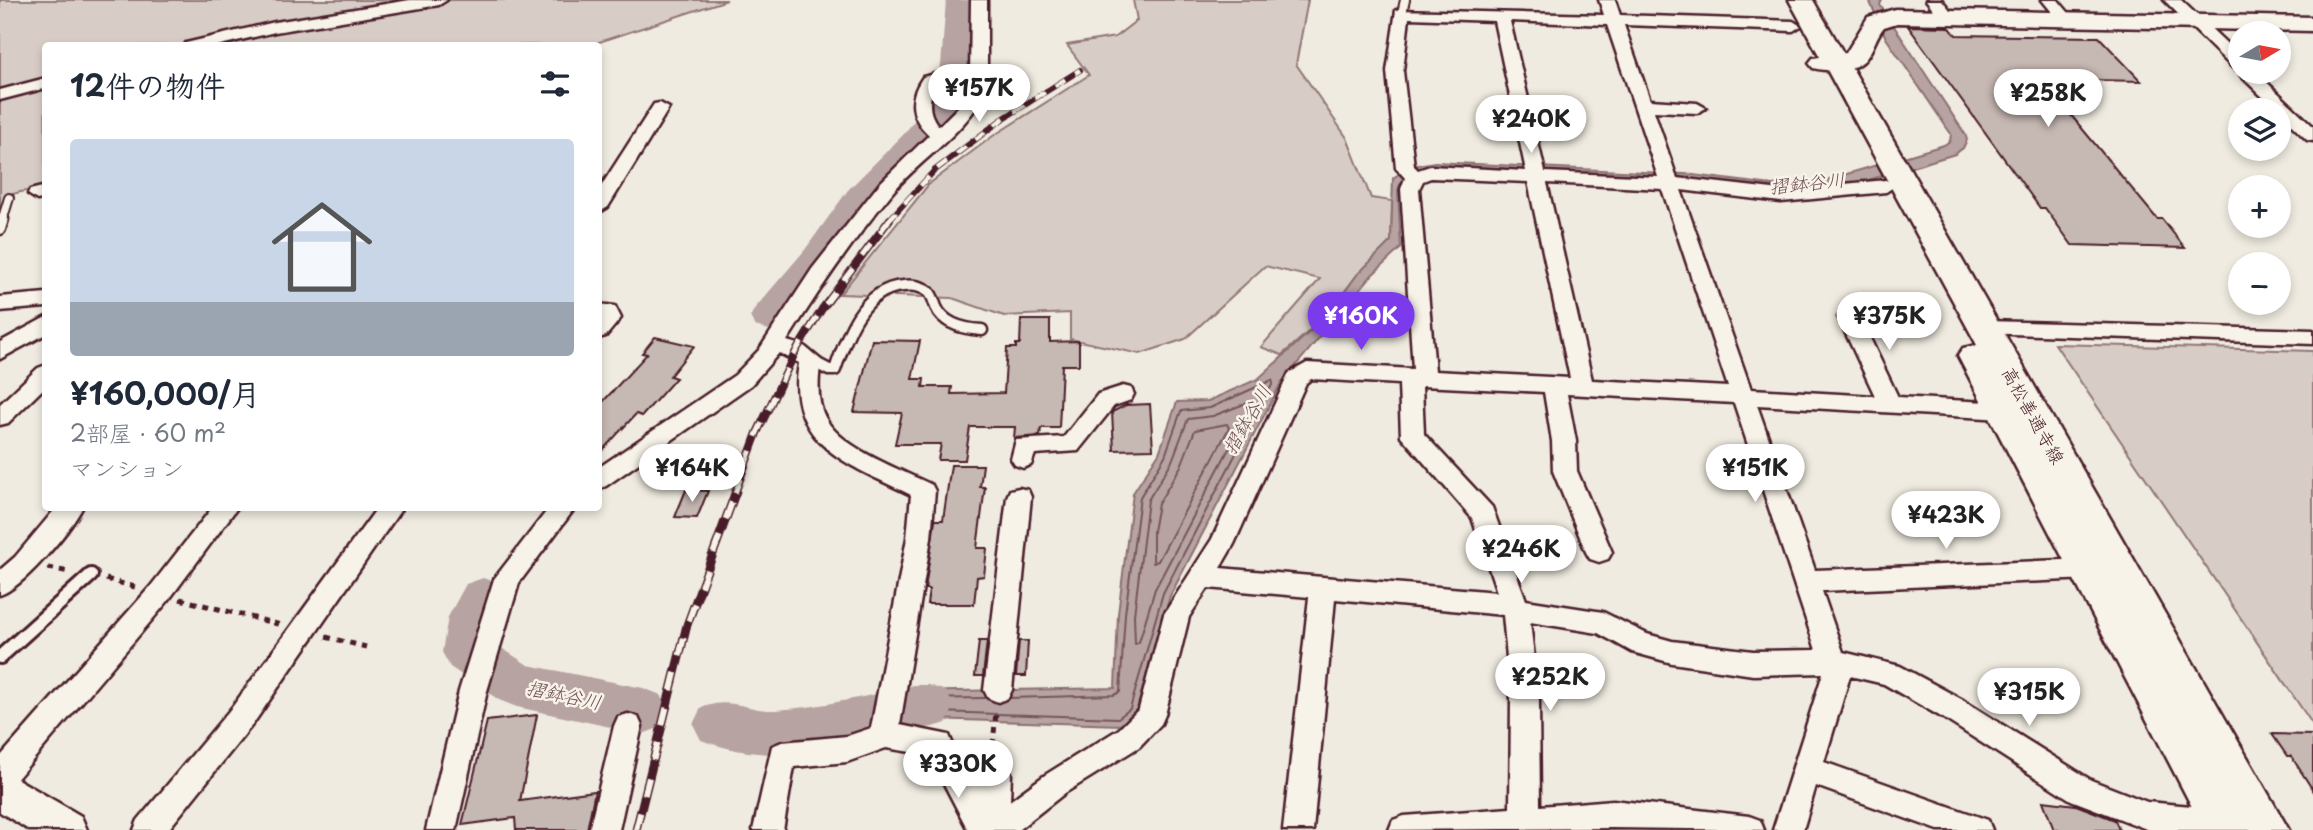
<!DOCTYPE html>
<html lang="ja">
<head>
<meta charset="utf-8">
<style>
  body { margin:0; font-family:"Playpen Sans","Klee One",sans-serif; background:#f6f6f7; color:#1f2937; height:100vh; display:flex; flex-direction:column; font-size:26px; white-space:nowrap }
  * { box-sizing:border-box; margin:0 }
  p { font-size:23px; color:#747a83 }
  .icon { flex:none; width:38px; height:38px; fill:none; stroke:currentColor; stroke-width:2; stroke-linecap:round; stroke-linejoin:round }
  .map { position:relative; flex:1; overflow:hidden }
  .side { position:absolute; left:42px; top:42px; width:560px; height:469px; display:flex; flex-direction:column; background:#fff; border-radius:7px; box-shadow:0 4px 10px #0003 }
  .side>* { flex:none }
  .needle { width:46px; rotate:80deg }
  .controls { position:absolute; left:2228px; top:21px; display:grid; gap:14px }
  .controls a { display:grid; place-items:center; width:63px; height:63px; border-radius:50%; background:#fff; box-shadow:0 4px 10px #0003; font-size:35px }
  .price { position:absolute; translate:-50% -60px; padding:0 16px; border-radius:24px; background:#fff; color:#222; font-size:23px; line-height:46px; filter:drop-shadow(0 2px 4px #0008) }
  .price::after { content:''; position:absolute; left:50%; top:42px; width:21px; height:16px; margin-left:-10px; background:inherit; clip-path:polygon(0 0,100% 0,50% 100%) }
  .price.on { background:#7c3aed; color:#fff }
  ul { padding:0; list-style:none }
  li { display:grid; align-content:center; gap:14px; height:371px; padding:0 28px }
  li+li { border-top:2px solid #e0e1e3 }
  li span { display:grid; place-items:center; height:217px; border-radius:7px; color:#555 }
  li>.icon { margin-inline-start:auto }
  span .icon { width:126px; height:126px; fill:#fffc; stroke-width:1 }
  li b { font-size:30px }
  h2 { display:flex; justify-content:space-between; align-items:center; height:84px; padding:0 28px; font-size:30px }
  .map>svg:first-child { display:block }
</style>
</head>
<body>
<div class="map">
<svg width="2313" height="830" viewBox="0 0 2313 830">
  <rect width="100%" height="100%" fill="#f0ebe0"/>
  <filter id="ink" filterUnits="userSpaceOnUse"><feTurbulence type="fractalNoise" baseFrequency=".0143" numOctaves="2"/><feDisplacementMap in="SourceGraphic" scale="14" xChannelSelector="R" yChannelSelector="G"/><feConvolveMatrix kernelMatrix="1 2 1 2 8 2 1 2 1" color-interpolation-filters="sRGB"/></filter>
  <g filter="url(#ink)">
    <path fill="#d8cdc6" stroke="#917678" stroke-width="2" d="M0,0h727l-137,45 -544,1 -1,143c-25,4 -37,-2 -45,26z
      M1133,0h175l-12,64 51,74 24,60 21,3 -1,40 -34,34 -30,40 -45,40 -21,-8 59,-68 -55,-13 -80,73 -45,15 -70,-15v-26l-66,3 -52,-18 -112,-4 89,-110 64,-48 96,-61 -22,-30 48,-8 22,-17z
      M2055,344l258,7v374z"/>
    <path fill="#b7a4a2" stroke="#8b6f72" stroke-width="2" d="M1869,0h13l-2,5 85,129 2,6 -4,8 -8,6 -100,30 -78,7 -92,-12 -252,-12c-15,5 -31,6 -35,23l3,58 -29,27 -91,108 -111,213 -34,116 -14,13 -225,-7 5,-26 213,-4 3,-74 15,-121 26,-40 18,-51 31,-1 50,-22 69,-63 30,-41 34,-34 2,-63 18,-12 24,-4 250,12 87,11 48,-3 124,-37 6,-4 1,-7 -65,-96z"/>
    <g fill="none" stroke-linecap="round" stroke-linejoin="round">
      <path stroke="#76545b" stroke-width="2" d="M1247,403h4v4l-96,182 -16,53 -4,2 -1,-29 14,-115 24,-39 16,-42 25,-3z
        M1227,424l2,4 -71,133 -5,2v-32l5,-27 23,-38 14,-36z
        M986,698l-76,1 -4,9 4,3 208,7 12,-9 33,-116 110,-210 -1,-3 -62,28 -29,3 -16,45 -25,41 -15,117 -5,78 -6,3 -104,3"/>
      <path fill="#b7a4a2" fill-rule="evenodd" d="M946,0h28l-3,76 -18,40 -26,32 -54,57 -43,62 -47,59 -14,4 -14,-4 -5,-9 5,-9 49,-57 44,-61 56,-56 25,-33 12,-36z
        M483,578l17,6 7,14 -10,19 -5,25 36,23 115,23 18,7 8,16 -8,16 -18,7 -126,-27 -18,-7 -49,-33 -8,-15 6,-35 18,-33z
        M914,685h14l18,6 8,16 -8,16c-16,6 -31,6 -47,10 -70,18 -128,33 -198,7l-8,-16 8,-16c31,-12 44,3 74,2 48,-3 93,-14 139,-25z"/>
    </g>
    <path fill="#c6b8b3" stroke="#4a1f2b" stroke-width="2" d="M1908,26l41,1 7,8 143,2 42,44 -100,-2 116,140h5l23,29 -113,-3 -27,-37h-5z
      M1021,320h29v22l29,-1v24h-17l-3,63h-18l-1,8 -26,2 1,-11h-45l-5,33h-27l3,-16h-46l7,-31 -48,-1 18,-72 48,1 -8,38h12l-1,8h29l-1,7 53,-1 3,-45h9v-4h4z
      M655,337l39,9 -24,30 6,2 -34,38 -6,-2 -38,41v-48l49,-53 -5,-1z
      M1150,404l3,45 -39,1 -2,-38 14,-7z
      M951,465h32l-3,22h5l-8,61h10l-3,28 -7,1 -3,27h-47l2,-15h-4l10,-69h8z
      M686,490l22,1 -11,27 -22,-1z
      M979,641h8l-4,35h-8z
      M1019,641h9l-2,35h-10z
      M537,715l-17,86 75,-10 -8,39h-71l-1,-12 -53,7 25,-104z
      M2272,734l41,1v55l-22,-34h-4z
      M2043,801l33,4 39,15 4,10h-65z"/>
    <g fill="none" stroke-linecap="round" stroke-linejoin="round">
      <g stroke="#4a1f2b" stroke-width="12">
        <path id="lane-far2" d="M1402,13l3,-13
          M2,221l7,-23"/>
      </g>
      <g stroke="#4a1f2b" stroke-width="15">
        <path id="lane-far1" d="M0,229l3,-10
          M810,360l19,10h6c11,-33 27,-81 68,-84 8,-1 19,0 26,6 4,4 5,10 7,15 8,18 28,22 46,23"/>
      </g>
      <g stroke="#4a1f2b" stroke-width="18">
        <path id="lane" d="M0,657l91,-82"/>
      </g>
      <g stroke="#4a1f2b" stroke-width="5">
        <path id="street" d="M410,0h37l-8,5 -164,27 -59,14h-32l2,-3 89,-21z
          M971,0h16v86c-14,42 -67,73 -95,107 -39,47 -73,97 -105,148l17,5 17,14c-3,18 -5,42 5,59 16,30 76,51 106,66l3,6 -4,47 -31,187 49,10 9,22 34,57 53,-39 74,-46 20,-20 25,-95 48,-75 77,-166 18,-10 106,6 -12,-180 4,-11 -9,-10 -9,-97 9,-61 208,5 -5,-15h16l5,15 173,6 8,5 -8,5 -169,-6 26,75 47,3 9,5 -9,5 -43,-2 23,67 104,12 105,-10 9,6 -9,6 -105,10 -100,-12 70,199 124,7 -37,-79 4,-5h14l4,5 38,80 106,6 8,2 3,6 -3,6 -8,2 -247,-14 58,165 274,-11 9,3 4,7 -4,7 -9,3 -267,12 21,61 57,14 63,34 128,80 56,22 78,7 11,4 4,10 -3,7h-88l-78,-30 -128,-82 -59,-34 -34,-8 -26,86 164,58 4,10h-54l-122,-44 -13,44h-30l50,-157 -70,2 -81,-12 -40,-11 -34,-19 -68,-11 9,77 1,107 73,-6 136,16 11,4 4,10 -151,-2 -224,2 4,-10 11,-4 106,-8 1,-109 -8,-84 -168,-16 -22,231h-30l26,-233 -101,-9 -19,29 -24,98 -4,9 -22,23 -74,46 -47,37h-50l-39,-75 -43,-7 -39,14 -53,5 -11,63h-30l19,-84 10,-4 65,-6 24,-8 36,-190 4,-43c-61,-30 -126,-50 -112,-132l-20,-10 -28,32 -145,101 -8,3v-21l137,-93 24,-25 53,-81 68,-86 49,-48c-19,-17 -21,-37 -6,-58l20,-5 27,6zM1409,18l85,3 32,150 -96,-5 -12,4 -4,-4 -11,-95zM1510,21l97,4 51,152 -113,-5zM939,82l30,7 -11,18 -19,19c-12,-12 -12,-32 0,-44zM1431,178l97,4 42,196 -135,-7 -16,-182 4,-8zM1547,183l115,6 66,198 -136,-7zM1311,379l88,5 2,52 71,82 25,74 -277,-24 14,-24 72,-161zM1422,386l122,6 8,49 1,30 33,81 4,7 9,3 9,-3 4,-7 -35,-81 -1,-30 -9,-47 167,9 82,247 -63,1 -81,-10 -25,-7 -44,-22 -77,-12 -34,-93 -68,-73z
          M1926,0h16l13,16 -8,5 -6,-2z
          M2042,0h16l16,19 -2,3h-12z
          M2164,0h17l59,56v16h16l57,54v15l-6,-1 -66,-64 -2,-4 1,-2 -6,-1z
          M46,78v10l-46,12v-10z
          M660,103l9,5 -61,99 -10,6v-22l56,-87z
          M46,186v12l-9,2 -9,-6 2,-4z
          M46,293v14l-46,4v-14z
          M598,304l17,2 6,12 -15,18 -8,2z
          M46,317v17l-46,25v-17z
          M1986,321l327,9v14l-335,-11 -3,-5 3,-5z
          M46,365v21l-38,37 -8,2v-21l38,-36z
          M1123,386l8,2 3,6 -3,6 -17,6 -36,45 -43,3 -4,11 -8,3 -8,-3 -4,-6 5,-19 48,-3 34,-43z
          M1019,488l9,2 3,7 -19,193 -4,8 -10,4 -10,-4 -4,-8 23,-193 3,-7z
          M56,508h26c-12,23 -58,79 -82,87v-25l15,-13z
          M212,508h25l-69,93 -158,186 -10,4v-34l150,-170z
          M377,508h25l-149,216 -85,106h-34l4,-10 95,-114z
          M549,508h26l-56,75 -32,108 -31,139h-30l33,-139 35,-112z
          M628,714l10,3 4,9 -23,104h-30l25,-104 4,-9z"/>
      </g>
      <g stroke="#4a1f2b" stroke-width="5">
        <path id="secondary" d="M1895,9l418,8v14l-416,-8 -13,4c-8,9 -10,21 -17,30 -10,15 -38,15 -54,11l-4,-5 4,-5 33,-5 22,-36z
          M991,755l14,5 6,13 -2,57h-42l4,-57 6,-13z
          M0,771l14,6 67,39 6,14h-58l-29,-18z"/>
      </g>
      <g stroke="#4a1f2b" stroke-width="5">
        <path id="primary" d="M1789,0h24l476,830h-85l-246,-474 5,-8 14,-3z"/>
      </g>
      <path stroke="#4a1f2b" stroke-width="5" stroke-dasharray="6 6" stroke-linecap="butt" d="M48,568l22,4
        M106,579l29,8
        M180,599l101,26
        M326,637l40,10
        M993,745l3,-33"/>
      <use href="#lane-far2" stroke="#f7f3e8" stroke-width="8"/>
      <use href="#lane-far1" stroke="#f7f3e8" stroke-width="10"/>
      <use href="#lane" stroke="#f7f3e8" stroke-width="12"/>
      <use href="#street" fill="#f7f3e8" fill-rule="evenodd"/>
      <use href="#secondary" fill="#f7f3e8" fill-rule="evenodd"/>
      <use href="#primary" fill="#f7f3e8" fill-rule="evenodd"/>
      <g stroke="#4a1f2b" stroke-width="6">
        <path id="rail-far2" d="M888,221l46,-50 67,-51 79,-50"/>
      </g>
      <g stroke="#4a1f2b" stroke-width="8">
        <path id="rail-far1" d="M735,493l22,-60 39,-82 26,-42 68,-90"/>
      </g>
      <g stroke="#4a1f2b" stroke-width="9">
        <path id="rail" d="M636,830l51,-205 49,-134"/>
      </g>
      <use href="#rail-far2" stroke="#f7f3e8" stroke-width="4.5" stroke-dasharray="12" stroke-linecap="butt"/>
      <use href="#rail-far1" stroke="#f7f3e8" stroke-width="5" stroke-dasharray="15" stroke-linecap="butt"/>
      <use href="#rail" stroke="#f7f3e8" stroke-width="6" stroke-dasharray="18" stroke-linecap="butt"/>
    </g>
  </g>
  <g text-anchor="middle" dominant-baseline="central" stroke-width="5" stroke-linejoin="round" paint-order="stroke">
    <g font-size="18" fill="#4a1f2b" stroke="#f7f3e8">
      <text transform="translate(2034 415) rotate(61)">高松善通寺線</text>
    </g>
    <g font-size="19" font-style="italic" fill="#704e55" stroke="#f7f3e8">
      <text transform="translate(1807 182) rotate(-6)">摺鉢谷川</text>
      <text transform="translate(1246 419) rotate(-60)">摺鉢谷川</text>
      <text transform="translate(564 694) rotate(12)">摺鉢谷川</text>
    </g>
  </g>
</svg>
<div class="controls">
<a><svg class="needle" viewBox="-14 -14 28 28"><path d="M0-13l5 13h-10z" fill="#e53935"/><path d="M0 13l5-13h-10z" fill="#747a83"/></svg></a>
<a><svg class="icon" aria-label="layers" viewBox="0 0 24 24"><path d="M12 4l9 5-9 5-9-5zM3 14l9 5 9-5"/></svg></a>
<a>+</a>
<a>−</a>
</div>
<b class="price" style="left:979px;top:124px">¥157K</b>
<b class="price" style="left:2048px;top:129px">¥258K</b>
<b class="price" style="left:1531px;top:155px">¥240K</b>
<b class="price on" style="left:1361px;top:352px">¥160K</b>
<b class="price" style="left:1889px;top:352px">¥375K</b>
<b class="price" style="left:692px;top:504px">¥164K</b>
<b class="price" style="left:1755px;top:504px">¥151K</b>
<b class="price" style="left:1946px;top:551px">¥423K</b>
<b class="price" style="left:1521px;top:585px">¥246K</b>
<b class="price" style="left:1550px;top:713px">¥252K</b>
<b class="price" style="left:2029px;top:728px">¥315K</b>
<b class="price" style="left:958px;top:800px">¥330K</b>
<section class="side">
<h2>12件の物件<svg class="icon" aria-label="filters" viewBox="0 0 24 24"><path d="M4 7h16M4 17h16"/><circle cx="9" cy="7" r="2"/><circle cx="15" cy="17" r="2"/></svg></h2>
<ul>
<li><span style="background:linear-gradient(#c9d6e8 75%,#9aa5b1 0)"><svg class="icon" aria-label="home" viewBox="0 0 24 24"><path d="M3 11l9-7 9 7M6 9v11h12V9"/></svg></span><div><b>¥160,000/月</b><p>2部屋 · 60 m²</p><p>マンション</p></div></li>
</ul>
</section>
</div>
</body>
</html>
